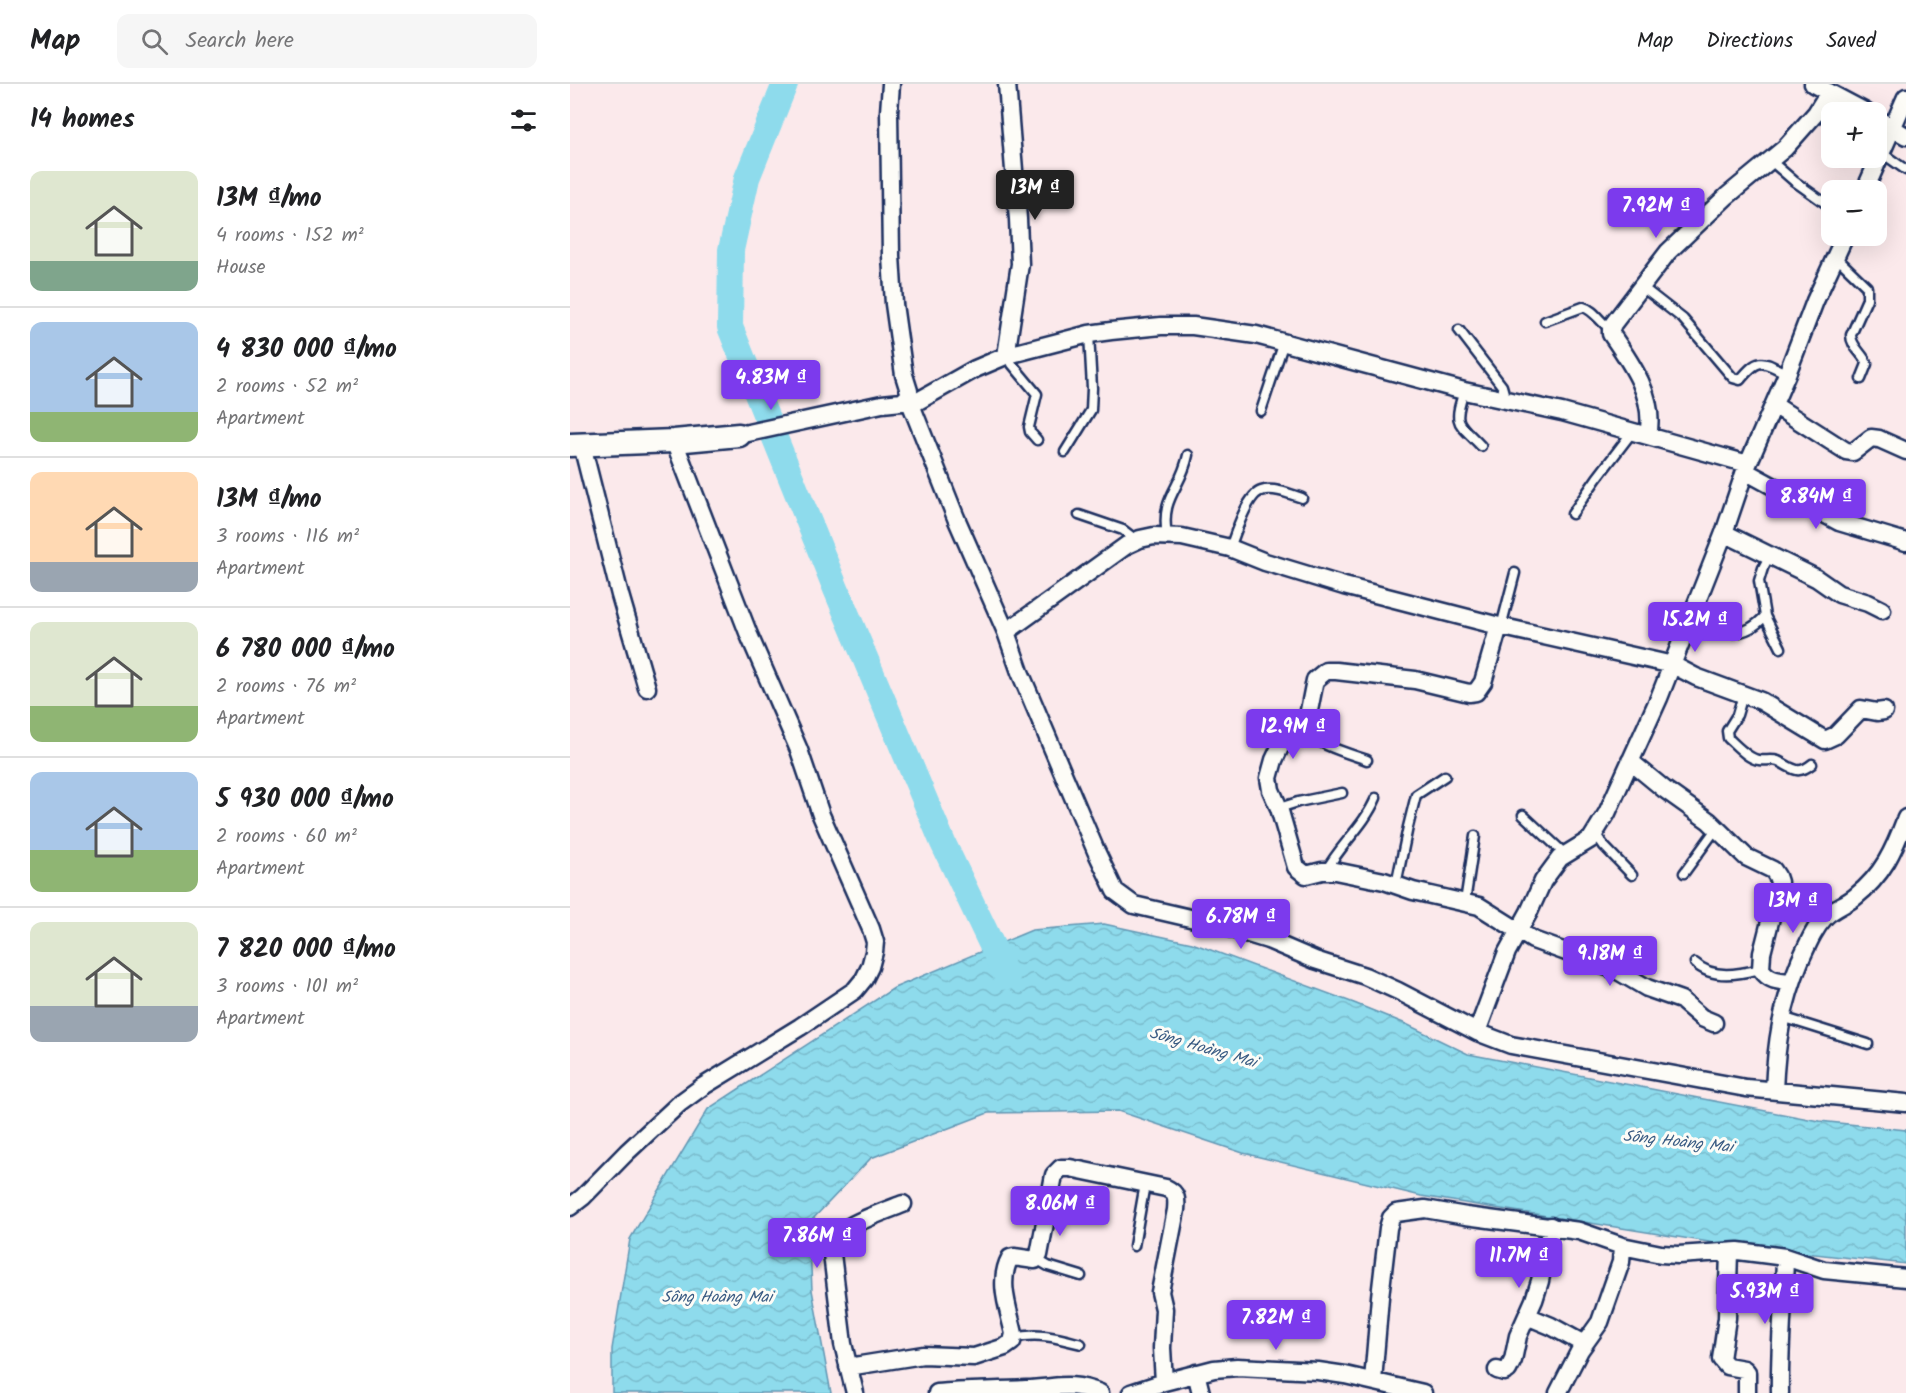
<!DOCTYPE html>
<html lang="en">
<head>
<meta charset="utf-8">
<style>
  body { margin:0; font-family:Kalam,sans-serif; background:#f6f6f6; color:#202124; height:100vh; display:flex; flex-direction:column; font-size:22px; white-space:nowrap }
  * { box-sizing:border-box; margin:0 }
  p { font-size:20px; color:#757577 }
  .icon { flex:none; width:33px; height:33px; fill:none; stroke:currentColor; stroke-width:2; stroke-linecap:round; stroke-linejoin:round }
  .map { position:relative; flex:1; overflow:hidden }
  .drawer { display:flex; flex-direction:column; background:#fff; width:570px }
  .drawer>* { flex:none }
  .tools { position:absolute; left:1251px; top:18px; display:grid; gap:12px }
  .tools a { display:grid; place-items:center; width:66px; height:66px; border-radius:12px; background:#fff; box-shadow:0 6px 24px #0002; font-size:30px }
  .price { position:absolute; translate:-50% -51px; padding:0 14px; border-radius:6px; background:#7c3aed; color:#fff; font-size:20px; line-height:39px; filter:drop-shadow(0 2px 3px #0008) }
  .price::after { content:''; position:absolute; left:50%; top:36px; width:18px; height:14px; margin-left:-9px; background:inherit; clip-path:polygon(0 0,100% 0,50% 100%) }
  .price.current { background:#222; color:#fff }
  ul { padding:0; list-style:none }
  li { display:flex; align-items:center; gap:18px; height:150px; padding:0 30px }
  li+li { border-top:2px solid #e0e0e0 }
  li span { display:grid; place-items:center; flex:none; width:168px; height:120px; border-radius:12px; color:#555 }
  li>.icon { margin-inline-start:auto }
  span .icon { width:72px; height:72px; fill:#fffc; stroke-width:1 }
  li b { font-size:26px }
  h2 { display:flex; justify-content:space-between; align-items:center; height:72px; padding:0 30px; font-size:26px }
  header { display:flex; align-items:center; gap:36px; box-sizing:border-box; height:84px; padding:0 30px; background:#fff; border-bottom:2px solid #e0e0e0 }
  header strong { font-size:28px }
  nav { display:flex; gap:33px; margin-inline-start:auto; font-size:21px }
  .search { width:420px; height:54px; background:#f6f6f6; display:flex; align-items:center; gap:15px; box-sizing:border-box; padding:0 21px; border-radius:12px; color:#757577; font-size:22px }
  main { display:flex; flex:1; min-height:0 }
  .map>svg:first-child { display:block }
</style>
</head>
<body>
<header>
<strong>Map</strong>
<div class="search"><svg class="icon" aria-label="search" viewBox="0 0 24 24"><circle cx="10" cy="10" r="6"/><path d="M15 15l6 6"/></svg>Search here</div>
<nav><a>Map</a><a>Directions</a><a>Saved</a></nav>
</header>
<main>
<section class="drawer">
<h2>14 homes<svg class="icon" aria-label="filters" viewBox="0 0 24 24"><path d="M4 7h16M4 17h16"/><circle cx="9" cy="7" r="2"/><circle cx="15" cy="17" r="2"/></svg></h2>
<ul>
<li><span style="background:linear-gradient(#dfe7d0 75%,#7fa58c 0)"><svg class="icon" aria-label="home" viewBox="0 0 24 24"><path d="M3 11l9-7 9 7M6 9v11h12V9"/></svg></span><div><b>13M ₫/mo</b><p>4 rooms · 152 m²</p><p>House</p></div></li>
<li><span style="background:linear-gradient(#a9c7e8 75%,#8fb573 0)"><svg class="icon" aria-label="home" viewBox="0 0 24 24"><path d="M3 11l9-7 9 7M6 9v11h12V9"/></svg></span><div><b>4 830 000 ₫/mo</b><p>2 rooms · 52 m²</p><p>Apartment</p></div></li>
<li><span style="background:linear-gradient(#ffd9b3 75%,#9aa5b1 0)"><svg class="icon" aria-label="home" viewBox="0 0 24 24"><path d="M3 11l9-7 9 7M6 9v11h12V9"/></svg></span><div><b>13M ₫/mo</b><p>3 rooms · 116 m²</p><p>Apartment</p></div></li>
<li><span style="background:linear-gradient(#dfe7d0 70%,#8fb573 0)"><svg class="icon" aria-label="home" viewBox="0 0 24 24"><path d="M3 11l9-7 9 7M6 9v11h12V9"/></svg></span><div><b>6 780 000 ₫/mo</b><p>2 rooms · 76 m²</p><p>Apartment</p></div></li>
<li><span style="background:linear-gradient(#a9c7e8 65%,#8fb573 0)"><svg class="icon" aria-label="home" viewBox="0 0 24 24"><path d="M3 11l9-7 9 7M6 9v11h12V9"/></svg></span><div><b>5 930 000 ₫/mo</b><p>2 rooms · 60 m²</p><p>Apartment</p></div></li>
<li><span style="background:linear-gradient(#dfe7d0 70%,#9aa5b1 0)"><svg class="icon" aria-label="home" viewBox="0 0 24 24"><path d="M3 11l9-7 9 7M6 9v11h12V9"/></svg></span><div><b>7 820 000 ₫/mo</b><p>3 rooms · 101 m²</p><p>Apartment</p></div></li>
</ul>
</section>
<div class="map">
<svg width="1336" height="1309" viewBox="0 0 1336 1309">
  <defs>
    <pattern id="water-waves" width="16" height="10" patternUnits="userSpaceOnUse" patternTransform="scale(1.5)"><rect width="16" height="10" fill="#8edbec"/><path d="M0 5q4-4 8 0t8 0" fill="none" stroke="#7abccd"/></pattern>
  </defs>
  <rect width="100%" height="100%" fill="#fbe9eb"/>
  <filter id="ink" filterUnits="userSpaceOnUse"><feTurbulence type="fractalNoise" baseFrequency=".0167" numOctaves="2"/><feDisplacementMap in="SourceGraphic" scale="12" xChannelSelector="R" yChannelSelector="G"/><feConvolveMatrix kernelMatrix="1 2 1 2 8 2 1 2 1" color-interpolation-filters="sRGB"/></filter>
  <g filter="url(#ink)">
    <path fill="url(#water-waves)" stroke="#6096b3" stroke-width="1.5" d="M534,840l88,19 162,60 52,21 62,30 351,67 87,9v134l-191,-21 -294,-47 -178,-43 -125,-42 -130,2 -117,45 -62,65 3,67 19,103h-219v-44l18,-110 78,-130 186,-121 138,-58z"/>
    <g fill="none" stroke-linecap="round" stroke-linejoin="round">
      <path stroke="#8edbec" stroke-width="26" d="M215,0l-38,94 -16,72 -1,77 106,262 107,254 64,134"/>
      <g stroke="#1b2f5e" stroke-width="13">
        <path id="lane" d="M1312,69l24,17
          M1201,77l23,20 38,27
          M1265,172l32,31v12l-16,36c0,12 12,18 16,29l-6,15
          M1072,203l41,32 50,59 7,2c20,-24 22,-19 47,-6
          M975,237l38,-14c12,3 17,16 28,22
          M889,246l43,56 4,14
          M438,271l4,9 25,30 -8,33 1,5 7,8
          M894,307c-11,34 -7,30 17,55
          M691,327l23,-69
          M495,368l26,-42 1,-22 -3,-54
          M1002,430l25,-36 36,-47
          M509,431l44,15 13,10
          M597,452c-7,-40 14,-46 21,-81
          M660,464c5,-13 17,-53 31,-57 13,-4 29,3 41,7
          M1200,471l-7,13 -4,13 6,35 16,32
          M1119,538c30,10 52,21 76,-6
          M931,543l14,-54
          M1173,611l-6,20 -10,16 1,7c8,7 20,21 31,22 6,1 13,-1 19,1 15,7 19,15 34,3
          M731,644c17,17 43,24 66,32
          M709,724l19,-6 44,-9
          M953,731l43,40
          M1025,749l9,13 28,29
          M756,787c14,-26 38,-45 50,-73
          M1114,789l32,-44
          M826,801l12,-58 8,-32 29,-19
          M895,818l10,-66
          M1125,879c18,17 44,11 66,6
          M1212,933l86,27
          M564,1162l11,-62
          M466,1175l12,7 33,10
          M444,1254c24,-6 44,0 67,6"/>
      </g>
      <g stroke="#1b2f5e" stroke-width="21">
        <path id="street" d="M1243,0l53,28
          M1306,34l30,18
          M1295,106l41,-93
          M436,272l14,-92 -2,-45 -11,-135
          M338,313l48,121 50,114 14,40 76,179 19,40 19,14 82,19 52,16 47,20 50,16 33,15 79,41 34,13 235,43 160,15
          M341,321l64,-36 33,-14 81,-21 22,-3 50,-5h32l63,9 208,56 98,21 186,52
          M1204,321l72,46 7,1 18,-14 8,1 27,12
          M169,351l143,-31 20,-2 6,-5 1,-6 -5,-16 -10,-71 -3,-48 -2,-144 2,-28
          M1078,352c8,-38 -16,-72 -37,-102v-5l2,-5 55,-72 59,-56 58,-48 31,-35 13,-21
          M12,361l38,150 27,93
          M1175,387l94,51 67,20
          M1154,449l92,45 23,16 29,9 14,7
          M929,542l-16,56 -7,10 -7,1 -54,-13 -79,-9h-10l-11,9 -8,41 -6,7 -8,1 -11,14 -8,17 -5,18 2,12 8,18 17,59 10,8 16,-4h13l49,10 29,10 66,15 54,34 85,31 29,17 34,12 21,18 12,5
          M436,548l121,-87 13,-6 14,-3 28,1 48,11 35,14 79,24 155,40 174,39 23,12 65,24 64,39 11,-5 25,-26 16,3 7,-1
          M1060,677l34,28 45,32 37,36 27,13 4,6 2,6 -3,16 -14,55 -1,16c8,12 17,12 31,13
          M907,948l30,-80 22,-40 14,-31 17,-23 31,-19 16,-26 52,-115 65,-165 21,-62 42,-97 28,-73 30,-65
          M1204,1006c2,-47 8,-85 26,-129 7,-15 13,-31 25,-44 8,-9 20,-12 30,-20 28,-22 39,-47 51,-79
          M0,1123l13,-10 44,-45 53,-49 22,-16 98,-60 55,-37 9,-11 6,-12 4,-15 1,-10 -4,-13 -50,-114 -22,-65 -50,-115 -75,-194
          M1159,1168l-2,66 -6,41 6,7 17,3 3,3v21
          M957,1232l24,10 33,18
          M278,1283l75,-12 51,2 31,-10 7,-5 2,-8c-5,-24 -17,-52 -4,-76l4,-1 21,3 4,-5 15,-80 7,-7h9l96,20c11,5 11,11 10,22l-16,82 4,17 -2,39 2,34
          M927,1286l7,2 4,-2 5,-10 5,-24 16,-36 6,-19 11,-55
          M626,1289l5,20
          M803,1297l7,-84 8,-69 3,-10 5,-5 29,-4 41,7 113,15 43,15 39,8 17,1 60,-4 24,3 23,3 39,13 82,8
          M285,1309l-12,-49 -11,-90 1,-14c10,-15 52,-29 70,-36
          M367,1309c30,-3 59,-2 89,-4 31,-1 44,-8 74,4
          M561,1309l33,-11 50,-13 23,-2 81,4 27,4 78,18
          M988,1309l22,-43 20,-28 21,-60 1,-16
          M1210,1309c-1,-45 4,-90 5,-136"/>
      </g>
      <g stroke="#1b2f5e" stroke-width="27">
        <path id="secondary" d="M0,361l104,-4 65,-6"/>
      </g>
      <use href="#lane" stroke="#fdfcf7" stroke-width="8"/>
      <use href="#street" stroke="#fdfcf7" stroke-width="16"/>
      <use href="#secondary" stroke="#fdfcf7" stroke-width="22"/>
    </g>
  </g>
  <g text-anchor="middle" dominant-baseline="central" stroke-width="6" stroke-linejoin="round" paint-order="stroke">
    <g font-size="16" font-style="italic" fill="#385a82" stroke="#fdfcf7">
      <text transform="translate(633 964) rotate(16)">Sông Hoàng Mai</text>
      <text transform="translate(1108 1058) rotate(6)">Sông Hoàng Mai</text>
      <text x="147" y="1213">Sông Hoàng Mai</text>
    </g>
  </g>
</svg>
<div class="tools">
<a>+</a>
<a>−</a>
</div>
<b class="price current" style="left:465px;top:137px">13M ₫</b>
<b class="price" style="left:1086px;top:155px">7.92M ₫</b>
<b class="price" style="left:201px;top:327px">4.83M ₫</b>
<b class="price" style="left:1246px;top:446px">8.84M ₫</b>
<b class="price" style="left:1125px;top:569px">15.2M ₫</b>
<b class="price" style="left:723px;top:676px">12.9M ₫</b>
<b class="price" style="left:1223px;top:850px">13M ₫</b>
<b class="price" style="left:671px;top:866px">6.78M ₫</b>
<b class="price" style="left:1040px;top:903px">9.18M ₫</b>
<b class="price" style="left:490px;top:1153px">8.06M ₫</b>
<b class="price" style="left:247px;top:1185px">7.86M ₫</b>
<b class="price" style="left:949px;top:1205px">11.7M ₫</b>
<b class="price" style="left:1195px;top:1241px">5.93M ₫</b>
<b class="price" style="left:706px;top:1267px">7.82M ₫</b>
</div>
</main>
</body>
</html>
